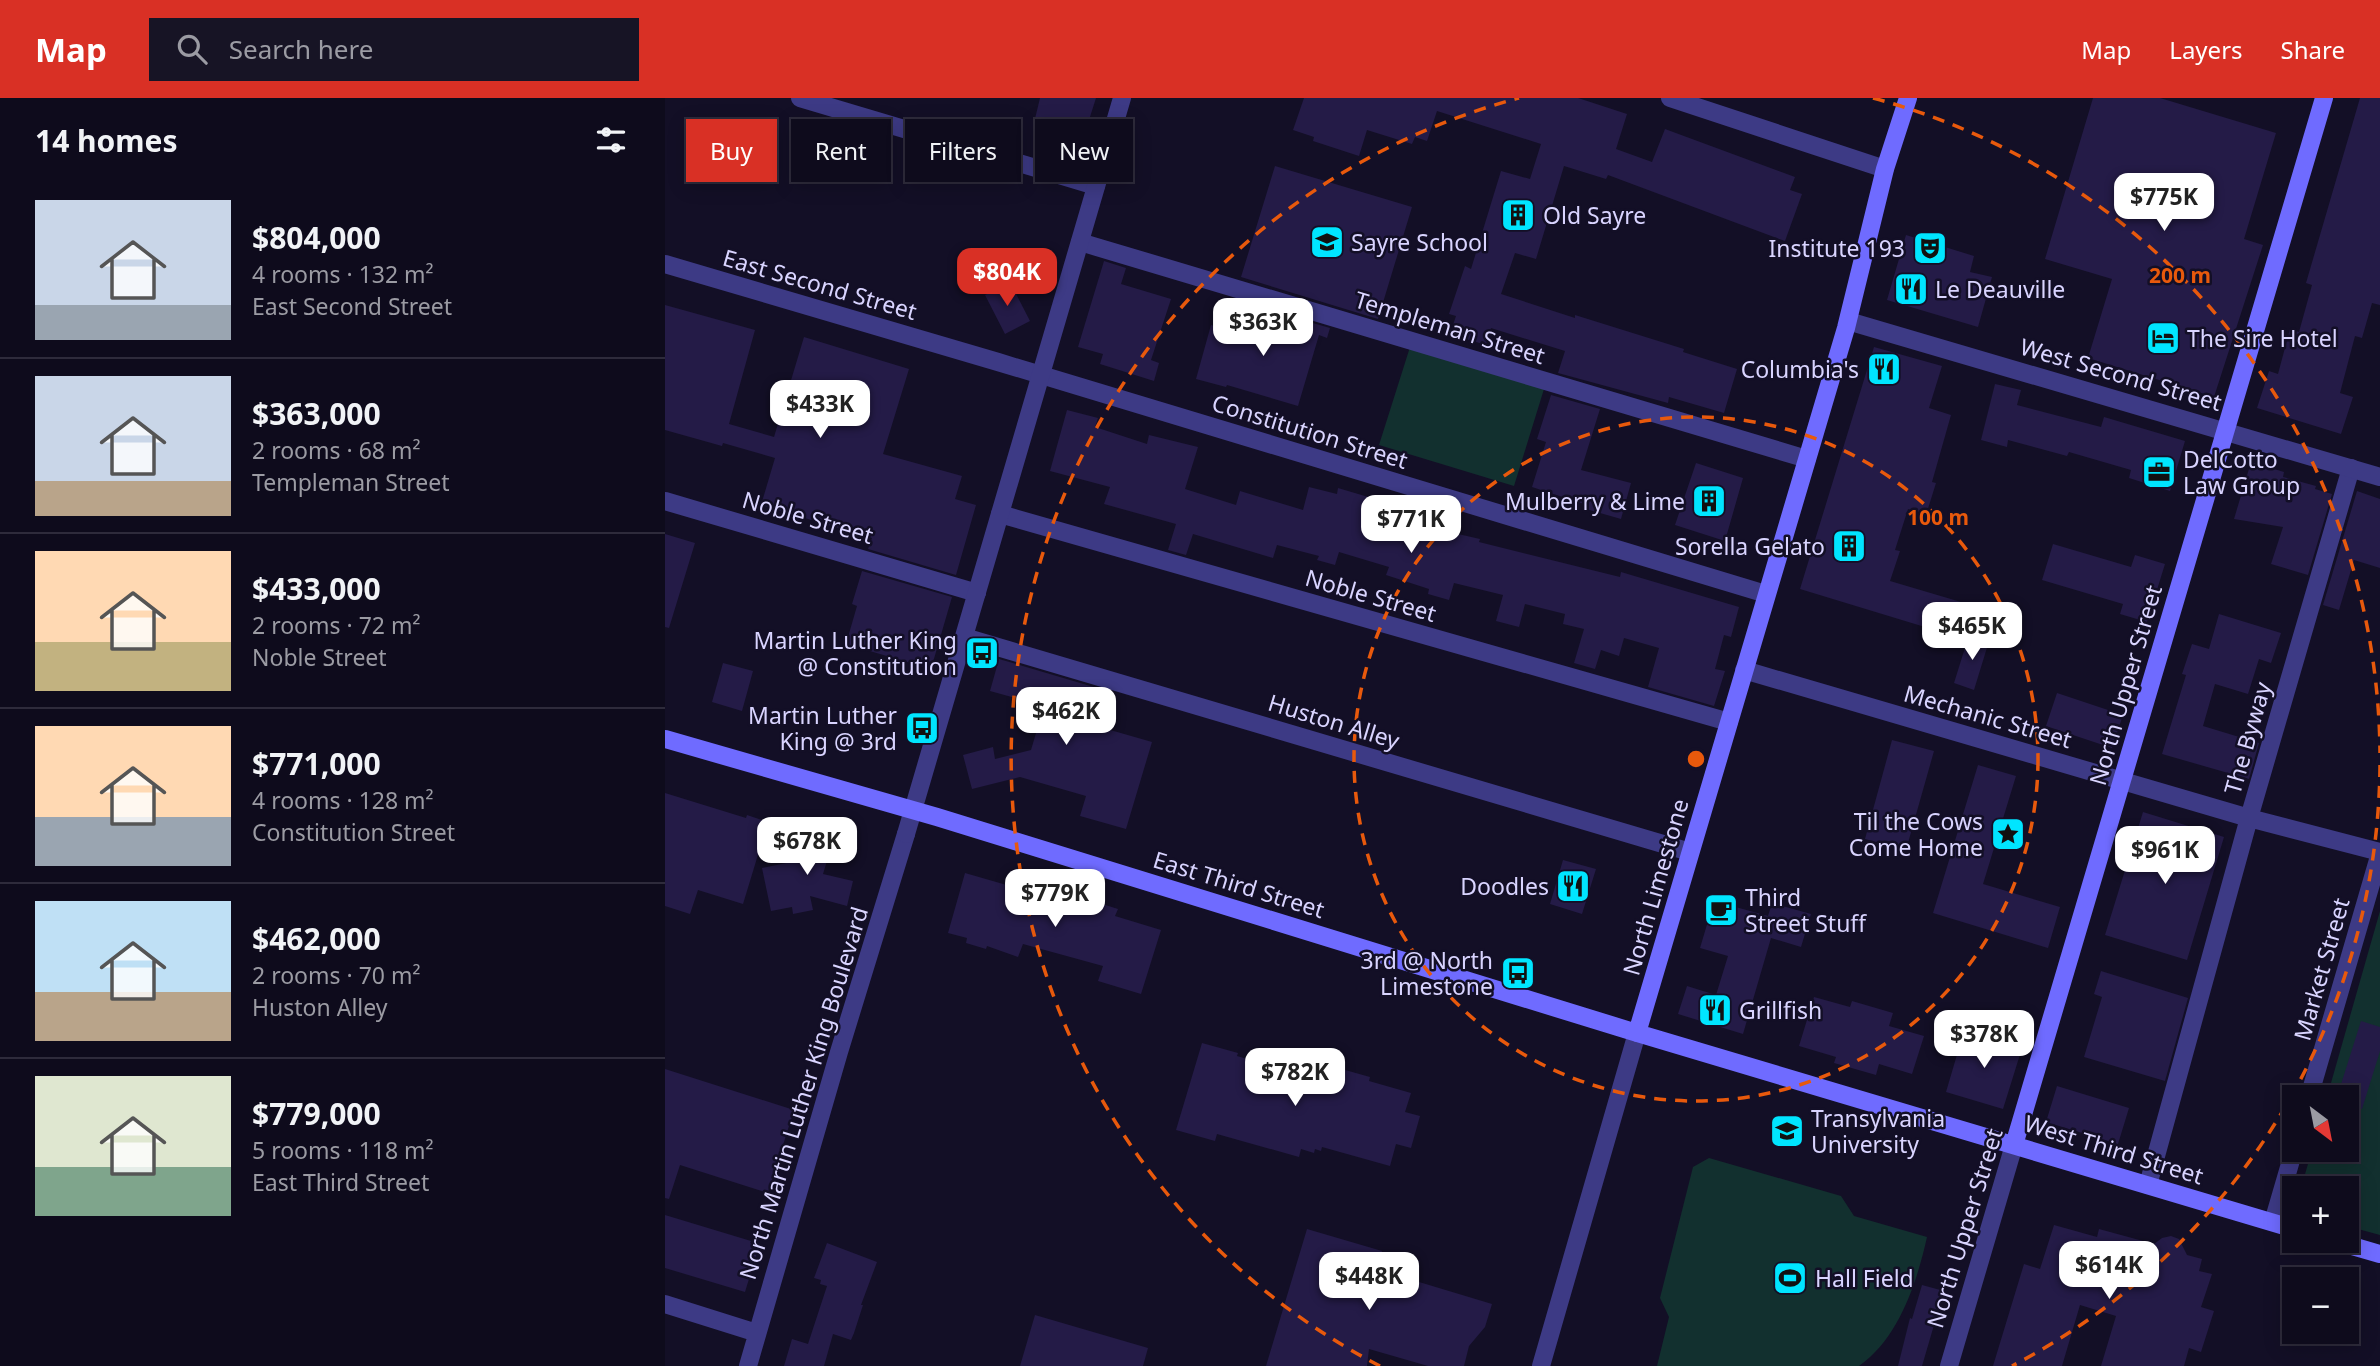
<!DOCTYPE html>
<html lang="en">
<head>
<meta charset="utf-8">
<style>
  body { margin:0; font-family:"Noto Sans",sans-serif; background:#171425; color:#f1f3f6; height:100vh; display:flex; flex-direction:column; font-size:26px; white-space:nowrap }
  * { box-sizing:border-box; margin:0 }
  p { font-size:23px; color:#9b9ba3 }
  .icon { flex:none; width:38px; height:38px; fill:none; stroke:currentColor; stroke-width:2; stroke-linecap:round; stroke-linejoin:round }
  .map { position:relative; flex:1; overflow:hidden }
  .panel { display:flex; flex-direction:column; background:#0e0b1c; width:665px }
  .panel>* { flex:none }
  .hud { position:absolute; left:21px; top:21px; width:665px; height:63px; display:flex; gap:14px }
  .needle { width:46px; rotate:148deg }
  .controls { position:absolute; left:1617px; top:987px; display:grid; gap:14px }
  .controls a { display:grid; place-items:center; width:77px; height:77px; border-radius:0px; background:#0e0b1c; box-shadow:0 4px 18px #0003,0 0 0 2px #2e2b3b; font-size:35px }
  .price { position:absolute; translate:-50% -60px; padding:0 16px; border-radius:14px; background:#fff; color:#222; font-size:23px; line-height:46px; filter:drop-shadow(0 2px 4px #0008) }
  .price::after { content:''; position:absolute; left:50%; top:42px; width:21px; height:16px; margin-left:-10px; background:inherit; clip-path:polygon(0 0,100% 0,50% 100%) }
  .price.on { background:#d93025; color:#fff }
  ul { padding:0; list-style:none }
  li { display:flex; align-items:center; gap:21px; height:175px; padding:0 35px }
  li+li { border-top:2px solid #2e2b3b }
  li span { display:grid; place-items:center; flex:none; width:196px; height:140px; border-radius:0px; color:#555 }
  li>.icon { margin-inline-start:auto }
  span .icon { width:84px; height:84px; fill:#fffc; stroke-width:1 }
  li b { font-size:30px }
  h2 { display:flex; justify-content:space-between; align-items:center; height:84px; padding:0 35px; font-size:30px }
  .chip { padding:0 24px; border-radius:0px; background:#0e0b1c; box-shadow:0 4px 18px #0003,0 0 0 2px #2e2b3b; font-size:24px; line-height:63px }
  .chip.on { background:#d93025; color:#fff }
  header { display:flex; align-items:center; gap:42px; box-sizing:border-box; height:98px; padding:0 35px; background:#d93025; color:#fff }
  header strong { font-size:33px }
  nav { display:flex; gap:38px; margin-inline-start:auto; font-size:24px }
  .search { width:490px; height:63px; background:#171425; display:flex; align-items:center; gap:18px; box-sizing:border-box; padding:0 24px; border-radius:0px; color:#9b9ba3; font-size:26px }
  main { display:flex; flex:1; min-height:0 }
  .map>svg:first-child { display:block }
</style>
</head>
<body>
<header>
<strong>Map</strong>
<div class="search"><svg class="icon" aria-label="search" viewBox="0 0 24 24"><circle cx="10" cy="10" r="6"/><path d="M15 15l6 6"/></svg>Search here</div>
<nav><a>Map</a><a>Layers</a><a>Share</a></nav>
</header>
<main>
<section class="panel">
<h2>14 homes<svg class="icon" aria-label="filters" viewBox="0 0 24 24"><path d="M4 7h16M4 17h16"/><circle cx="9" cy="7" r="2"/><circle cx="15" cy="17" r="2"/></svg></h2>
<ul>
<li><span style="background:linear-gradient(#c9d6e8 75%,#9aa5b1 0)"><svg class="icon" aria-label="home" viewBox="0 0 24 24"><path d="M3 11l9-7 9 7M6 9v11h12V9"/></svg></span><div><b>$804,000</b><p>4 rooms · 132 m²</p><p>East Second Street</p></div></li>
<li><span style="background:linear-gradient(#c9d6e8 75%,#b9a48a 0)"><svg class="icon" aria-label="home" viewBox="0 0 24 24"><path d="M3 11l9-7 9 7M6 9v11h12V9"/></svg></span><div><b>$363,000</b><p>2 rooms · 68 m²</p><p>Templeman Street</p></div></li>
<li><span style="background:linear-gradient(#ffd9b3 65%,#c2b280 0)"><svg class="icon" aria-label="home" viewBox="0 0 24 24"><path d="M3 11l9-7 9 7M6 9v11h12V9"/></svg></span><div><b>$433,000</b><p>2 rooms · 72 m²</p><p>Noble Street</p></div></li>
<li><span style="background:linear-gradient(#ffd9b3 65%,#9aa5b1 0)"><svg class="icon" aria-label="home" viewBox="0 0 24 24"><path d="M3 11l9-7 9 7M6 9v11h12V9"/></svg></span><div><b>$771,000</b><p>4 rooms · 128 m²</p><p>Constitution Street</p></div></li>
<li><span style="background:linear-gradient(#bfe0f5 65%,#b9a48a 0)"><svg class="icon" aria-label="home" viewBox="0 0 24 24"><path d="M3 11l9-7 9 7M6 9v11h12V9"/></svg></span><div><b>$462,000</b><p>2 rooms · 70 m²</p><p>Huston Alley</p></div></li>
<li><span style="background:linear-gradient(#dfe7d0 65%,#7fa58c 0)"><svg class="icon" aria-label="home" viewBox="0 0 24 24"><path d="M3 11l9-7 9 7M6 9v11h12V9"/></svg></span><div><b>$779,000</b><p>5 rooms · 118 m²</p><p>East Third Street</p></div></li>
</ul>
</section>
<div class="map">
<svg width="1715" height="1268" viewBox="0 0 1715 1268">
  <rect width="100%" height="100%" fill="#130f26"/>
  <path fill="#12302f" d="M745,249l134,42 -30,97 -135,-41z
    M1715,813v324l-33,-9v-38h-46l11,-38h35v-53h-20z
    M1044,1060l132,38 13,20 73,21c-10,45 -28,101 -68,129h-202l12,-49 -9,-19 33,-131z"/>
  <path fill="#241b47" d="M375,0h56l-13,41 -50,-12z
    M639,0h274l49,16 -11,35 36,13 13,-33 130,48 -5,13 12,4 -17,47 -177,-66 -2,4 -42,-13 -28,93 -21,-6 -14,41 74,24v-3l109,34 -1,3 54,17 -13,44 -55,-16 -1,6 -110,-30 7,-22 -74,-23 -5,17 -36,-11 6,-18 -7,-2 16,-48 6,3 30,-98 29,8 11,-35 -104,-33 -10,30 -12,-4 -3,7 -45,-14 -8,26 -46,-15 1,-4 -21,-7z
    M1428,0h67l116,35 -32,106 19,6 -49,152 -126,-39 24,-79 -67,-20z
    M1695,0h20v207l-8,-2 -10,35 -7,-2 -15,57 13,4 -12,37 -84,-26 12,-37 9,3 12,-45 9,3 13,-47 -6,-2z
    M610,68l137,41 -34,112 -137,-42z
    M1241,137l68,21 -4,16 22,5 -14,50 -91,-27z
    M439,163l22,7 -5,16 50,15 -20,61 8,3 -5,18 -54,-17 3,-10 -25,-7z
    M345,184l20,39 -25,13 -20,-39z
    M0,207l90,25 -26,94 45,13 30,-100 105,32 -26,85 79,22 -7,23 21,6 -20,70 -88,-26 4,-11 -111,-33 14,-47 -52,-15 -1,3 -57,-16z
    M602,212l63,18 -3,10 -8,-3 -21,71 -71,-21 -1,2 -30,-8 15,-54 48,13z
    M1209,249l68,19 -13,42 22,7 -19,67 4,1 -10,32 -18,-6 -13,41 5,1 -10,30 81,24 -10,33 -161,-49z
    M1330,286l26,6 -4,15 84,22 3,-10 81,24 -15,50 -41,-13 2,-8 -62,-18 -2,4 -59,-16 -1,7 -26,-7z
    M886,297l49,14 -19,61 50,13 -10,36 -35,-10 1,-4 -55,-18 14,-45 -9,-3z
    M402,312l31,8 -3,9 52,17 2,-9 49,12 -13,42 51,16 4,-14 63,19 6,-23 28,7 1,-6 47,14 -3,9 63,20 35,8 -1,3 141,35 1,-5 118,35 -8,30 -7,-2 -9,34 10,2 -11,35 -66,-19 11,-39 -35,-10 -5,18 -18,-6 -6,19 -21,-6 10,-34 -21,-5 2,-10 -40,-10 -6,23 -23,-6 7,-26 -49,-12 -5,17 -21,-6 1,-5 -43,-14 3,-8 -50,-15 -4,13 -18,-5 2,-4 -42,-11 -4,13 -80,-24 -7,21 -18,-5 8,-26 -72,-20 6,-17 -60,-16z
    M1586,364l33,10 -1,5 33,9 -1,3 17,5 -24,81 -37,-11 12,-37 -49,-8z
    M1031,365l47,15 -18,63 -50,-16z
    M1692,393l23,8v69l-26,-8 -15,50 -16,-5z
    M0,436l30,9 -26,85 -4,-1z
    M1388,446l78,23 4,-12 30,9 -18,58 -27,-8 3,-10 -81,-24z
    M197,473l90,26 -21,72 -85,-25 11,-38 -5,-2z
    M1554,516l62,19 -10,30 -12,-4 -11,35 -33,-10 -12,42 56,17 -10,36 -87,-25 24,-79 -4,-1 10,-30 17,5z
    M1304,537l20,6 -15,49 -20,-7z
    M334,561l98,29 -11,35 66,19 -26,87 -46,-13 6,-20 -66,-19 -48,12 -9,-34 30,-8 2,12 36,-9 13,-44 -54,-15z
    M58,565l30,8 -11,40 -30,-9z
    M1392,595l66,22 -11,33 -66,-22z
    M1227,642l42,11 -28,99 -41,-11z
    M1313,667l38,11 -33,108 77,23 -12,41 -115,-35z
    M0,695l81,25 1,-3 21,7 -25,82 -45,-14 -8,24 -25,-8z
    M1478,714l81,25 -37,123 -82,-25z
    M147,726l24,7 -13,43 30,7 -6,25 -37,-10 3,14 -20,4 -1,-7 -21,4 -9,-43 39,-8z
    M898,762l33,9 -14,45 -32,-10z
    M300,775l52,15 1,-4 29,10v-2l31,9 2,-4 38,12 -3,7 46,14 -20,64 -43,-13 5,-15 -80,-22 -5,13 -31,-11 -1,3 -20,-6 1,-5 -19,-5z
    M1049,803l54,15 4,-13 39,11 -10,33 -30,-9 -28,96 -65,-20 9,-28 29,9 12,-39 -28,-8z
    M1436,873l87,27 -23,83 -81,-24 18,-60 -8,-3z
    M1149,899l36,10 2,-6 41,12 -4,13 35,10 -12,38 -33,-10 -3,11 -42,-12 2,-6 -37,-11z
    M1696,923l19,6v24l-18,58 -15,-5v-7h-10z
    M1299,933l58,17 -19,61 -57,-17z
    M537,945l36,10 -1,3 44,13 2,-5 52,15 3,-11 32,9 -1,4 42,12 -6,19 15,4 -9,32 -15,-4 -6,22 -68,-19 -1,4 -6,-2 -1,4 -13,-4 -2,8 -82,-23 -2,7 -39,-11z
    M0,971l129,41 -26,83 -88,-28 -11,34 -4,-1z
    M1392,988l72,22 -11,36 -72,-22z
    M0,1117l86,26 -1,2 9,3 -14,46 -80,-24z
    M1389,1127l43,12 2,-8 55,15 8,-6 9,-2 8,3 8,16 15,4 -3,12 13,3 -11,33 13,4 -13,41 -12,-4 -5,18h-83l15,-50 -36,-11 -18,61h-69l31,-102 16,5z
    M642,1131l75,22 -6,18 116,35 -7,23 -16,19 -5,20h-36l-59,-17 -2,17h-101z
    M162,1145l50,19 -16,43h2l-9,28 -3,7 -18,-6 -9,32h-40l8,-27 16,5 19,-58 -7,-2 1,-4 -7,-2z
    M1257,1187l22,6 -22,75h-24l12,-48 2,1z
    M370,1217l113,33 -5,18h-123z"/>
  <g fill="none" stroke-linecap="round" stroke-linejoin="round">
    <path stroke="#3d3a85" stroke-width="18" d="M135,0l296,88
      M1005,0l215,71
      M415,144l727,217
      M0,166l333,98 768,232
      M0,403l312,92
      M335,416l729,208
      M299,539l726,215
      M1079,572l505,148 131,34
      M1644,999l71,-244
      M1483,1087l101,-367 102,-350
      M1608,1124l21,-72
      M0,1206l92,29
      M83,1268l91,-314 67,-218"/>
    <path stroke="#3d3a85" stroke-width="18" d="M1183,223l532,156
      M241,736l216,-736
      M876,1268l96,-333
      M1284,1268l65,-221"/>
    <path stroke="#6f6bff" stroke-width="18" d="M0,641l272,78 700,216 657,196
      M972,935l209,-705 39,-159 23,-71
      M1349,1047l310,-1047
      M1670,1143l45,13"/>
  </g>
  <g fill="none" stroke="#e8590c" stroke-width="3.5" stroke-dasharray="12 9">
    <circle cx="1031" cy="661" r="342"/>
    <path d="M1715 667A684 684 0 0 1 1347 1268M715 1268A684 684 0 0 1 854 0M1208 0A684 684 0 0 1 1715 655"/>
  </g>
  <defs>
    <g id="building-square" transform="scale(1.75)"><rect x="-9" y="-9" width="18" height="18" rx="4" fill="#00e5ff" stroke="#130f26"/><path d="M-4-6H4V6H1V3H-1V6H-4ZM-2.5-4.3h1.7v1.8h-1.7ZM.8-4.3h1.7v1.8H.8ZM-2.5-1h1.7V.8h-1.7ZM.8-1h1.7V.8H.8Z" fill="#111"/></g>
    <g id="school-square" transform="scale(1.75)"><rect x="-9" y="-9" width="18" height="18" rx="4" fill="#00e5ff" stroke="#130f26"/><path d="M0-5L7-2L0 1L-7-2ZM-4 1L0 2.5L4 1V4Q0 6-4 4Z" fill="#111"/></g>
    <g id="theatre-square" transform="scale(1.75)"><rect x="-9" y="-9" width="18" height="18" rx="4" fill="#00e5ff" stroke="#130f26"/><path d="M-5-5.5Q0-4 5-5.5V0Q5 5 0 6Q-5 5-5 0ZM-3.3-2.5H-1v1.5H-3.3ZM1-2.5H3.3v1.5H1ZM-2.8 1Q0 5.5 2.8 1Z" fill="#111"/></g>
    <g id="restaurant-square" transform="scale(1.75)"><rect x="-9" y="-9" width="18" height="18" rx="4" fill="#00e5ff" stroke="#130f26"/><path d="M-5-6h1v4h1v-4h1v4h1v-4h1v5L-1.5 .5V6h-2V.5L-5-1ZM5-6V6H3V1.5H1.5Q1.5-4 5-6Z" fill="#111"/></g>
    <g id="hotel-square" transform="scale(1.75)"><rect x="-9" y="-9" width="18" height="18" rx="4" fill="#00e5ff" stroke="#130f26"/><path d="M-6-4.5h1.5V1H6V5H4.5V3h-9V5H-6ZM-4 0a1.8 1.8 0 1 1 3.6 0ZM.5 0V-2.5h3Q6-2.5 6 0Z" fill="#111"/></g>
    <g id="office-square" transform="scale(1.75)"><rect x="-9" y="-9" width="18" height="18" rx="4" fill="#00e5ff" stroke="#130f26"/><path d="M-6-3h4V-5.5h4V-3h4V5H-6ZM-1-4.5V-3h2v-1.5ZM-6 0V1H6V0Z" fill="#111"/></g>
    <g id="bus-square" transform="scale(1.75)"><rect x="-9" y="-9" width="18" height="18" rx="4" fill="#00e5ff" stroke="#130f26"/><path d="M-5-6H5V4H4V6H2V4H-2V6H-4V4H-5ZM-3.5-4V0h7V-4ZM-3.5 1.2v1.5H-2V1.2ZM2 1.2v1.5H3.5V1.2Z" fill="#111"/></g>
    <g id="sight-square" transform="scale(1.75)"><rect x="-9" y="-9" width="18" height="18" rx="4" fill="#00e5ff" stroke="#130f26"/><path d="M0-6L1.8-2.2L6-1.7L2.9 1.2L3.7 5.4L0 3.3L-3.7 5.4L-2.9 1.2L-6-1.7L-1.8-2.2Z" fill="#111"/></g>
    <g id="cafe-square" transform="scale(1.75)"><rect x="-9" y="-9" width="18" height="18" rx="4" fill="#00e5ff" stroke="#130f26"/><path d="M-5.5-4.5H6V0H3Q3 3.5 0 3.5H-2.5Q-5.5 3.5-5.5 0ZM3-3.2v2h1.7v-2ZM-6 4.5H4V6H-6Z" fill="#111"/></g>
    <g id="university-square" transform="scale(1.75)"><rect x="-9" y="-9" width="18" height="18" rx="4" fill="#00e5ff" stroke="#130f26"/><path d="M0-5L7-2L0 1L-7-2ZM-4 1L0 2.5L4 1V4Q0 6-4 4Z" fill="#111"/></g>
    <g id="stadium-square" transform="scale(1.75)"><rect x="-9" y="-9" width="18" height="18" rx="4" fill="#00e5ff" stroke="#130f26"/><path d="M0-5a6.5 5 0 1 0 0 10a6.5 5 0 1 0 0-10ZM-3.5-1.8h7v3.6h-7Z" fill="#111"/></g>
  </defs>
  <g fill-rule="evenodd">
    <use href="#building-square" x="853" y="117"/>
    <use href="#school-square" x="662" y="144"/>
    <use href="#theatre-square" x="1265" y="150"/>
    <use href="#restaurant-square" x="1246" y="191"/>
    <use href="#hotel-square" x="1498" y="240"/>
    <use href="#restaurant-square" x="1219" y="271"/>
    <use href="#office-square" x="1494" y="374"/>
    <use href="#building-square" x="1044" y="403"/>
    <use href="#building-square" x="1184" y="448"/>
    <use href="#bus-square" x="317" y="555"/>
    <use href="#bus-square" x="257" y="630"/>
    <use href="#sight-square" x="1343" y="736"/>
    <use href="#restaurant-square" x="908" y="788"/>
    <use href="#cafe-square" x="1056" y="812"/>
    <use href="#bus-square" x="853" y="875"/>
    <use href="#restaurant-square" x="1050" y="912"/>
    <use href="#university-square" x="1122" y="1033"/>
    <use href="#stadium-square" x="1125" y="1180"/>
  </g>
  <g text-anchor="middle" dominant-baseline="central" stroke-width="5" stroke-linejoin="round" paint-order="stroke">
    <g font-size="23" fill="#d9d4ff" stroke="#130f26" text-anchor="start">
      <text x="878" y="117">Old Sayre</text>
      <text x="686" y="144">Sayre School</text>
      <text x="1240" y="150" text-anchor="end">Institute 193</text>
      <text x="1270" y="191">Le Deauville</text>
      <text x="1522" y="240">The Sire Hotel</text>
      <text x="1194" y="271" text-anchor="end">Columbia's</text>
      <text x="1518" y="361">DelCotto<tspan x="1518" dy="26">Law Group</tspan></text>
      <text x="1020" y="403" text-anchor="end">Mulberry &amp; Lime</text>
      <text x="1160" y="448" text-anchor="end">Sorella Gelato</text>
      <text x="292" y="542" text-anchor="end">Martin Luther King<tspan x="292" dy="26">@ Constitution</tspan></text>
      <text x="232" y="617" text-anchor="end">Martin Luther<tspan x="232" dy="26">King @ 3rd</tspan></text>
      <text x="1318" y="723" text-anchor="end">Til the Cows<tspan x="1318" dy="26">Come Home</tspan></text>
      <text x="884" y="788" text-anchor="end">Doodles</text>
      <text x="1080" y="799">Third<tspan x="1080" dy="26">Street Stuff</tspan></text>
      <text x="828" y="862" text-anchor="end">3rd @ North<tspan x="828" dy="26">Limestone</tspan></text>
      <text x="1074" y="912">Grillfish</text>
      <text x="1146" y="1020">Transylvania<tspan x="1146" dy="26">University</tspan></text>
      <text x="1150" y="1180">Hall Field</text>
    </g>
    <g font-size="23" fill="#d9d4ff" stroke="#130f26">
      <text transform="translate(155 186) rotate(16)">East Second Street</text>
      <text transform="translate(785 229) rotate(17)">Templeman Street</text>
      <text transform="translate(1456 276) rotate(16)">West Second Street</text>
      <text transform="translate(645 333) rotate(17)">Constitution Street</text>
      <text transform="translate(143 419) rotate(16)">Noble Street</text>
      <text transform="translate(706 497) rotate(16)">Noble Street</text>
      <text transform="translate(1460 587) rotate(-74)">North Upper Street</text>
      <text transform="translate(1323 618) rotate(16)">Mechanic Street</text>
      <text transform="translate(669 623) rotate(17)">Huston Alley</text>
      <text transform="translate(1582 640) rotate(-74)">The Byway</text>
      <text transform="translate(574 786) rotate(17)">East Third Street</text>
      <text transform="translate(990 789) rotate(-74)">North Limestone</text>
      <text transform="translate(1656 871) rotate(-74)">Market Street</text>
      <text transform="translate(138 995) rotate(-73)">North Martin Luther King Boulevard</text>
      <text transform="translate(1449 1051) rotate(17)">West Third Street</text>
      <text transform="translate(1299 1130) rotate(-73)">North Upper Street</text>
    </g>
  </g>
  <circle cx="1031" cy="661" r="10" fill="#e8590c" stroke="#130f26" stroke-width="3.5"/>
  <g font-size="21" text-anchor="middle" font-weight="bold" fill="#e8590c" stroke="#130f26" stroke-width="5" stroke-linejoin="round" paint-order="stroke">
    <text x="1515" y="185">200 m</text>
    <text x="1273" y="427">100 m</text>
  </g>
</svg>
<div class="controls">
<a><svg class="needle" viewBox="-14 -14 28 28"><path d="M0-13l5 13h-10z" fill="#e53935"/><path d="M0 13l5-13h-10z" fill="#9b9ba3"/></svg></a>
<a>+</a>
<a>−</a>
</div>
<b class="price" style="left:1499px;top:135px">$775K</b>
<b class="price on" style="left:342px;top:210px">$804K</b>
<b class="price" style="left:598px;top:260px">$363K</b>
<b class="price" style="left:155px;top:342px">$433K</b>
<b class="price" style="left:746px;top:457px">$771K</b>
<b class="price" style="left:1307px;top:564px">$465K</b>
<b class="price" style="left:401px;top:649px">$462K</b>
<b class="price" style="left:142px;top:779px">$678K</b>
<b class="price" style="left:1500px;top:788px">$961K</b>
<b class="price" style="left:390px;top:831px">$779K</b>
<b class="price" style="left:1319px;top:972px">$378K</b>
<b class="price" style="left:630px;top:1010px">$782K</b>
<b class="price" style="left:1444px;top:1203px">$614K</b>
<b class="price" style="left:704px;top:1214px">$448K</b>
<div class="hud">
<a class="chip on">Buy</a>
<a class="chip">Rent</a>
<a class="chip">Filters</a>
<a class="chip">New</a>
</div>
</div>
</main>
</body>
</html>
